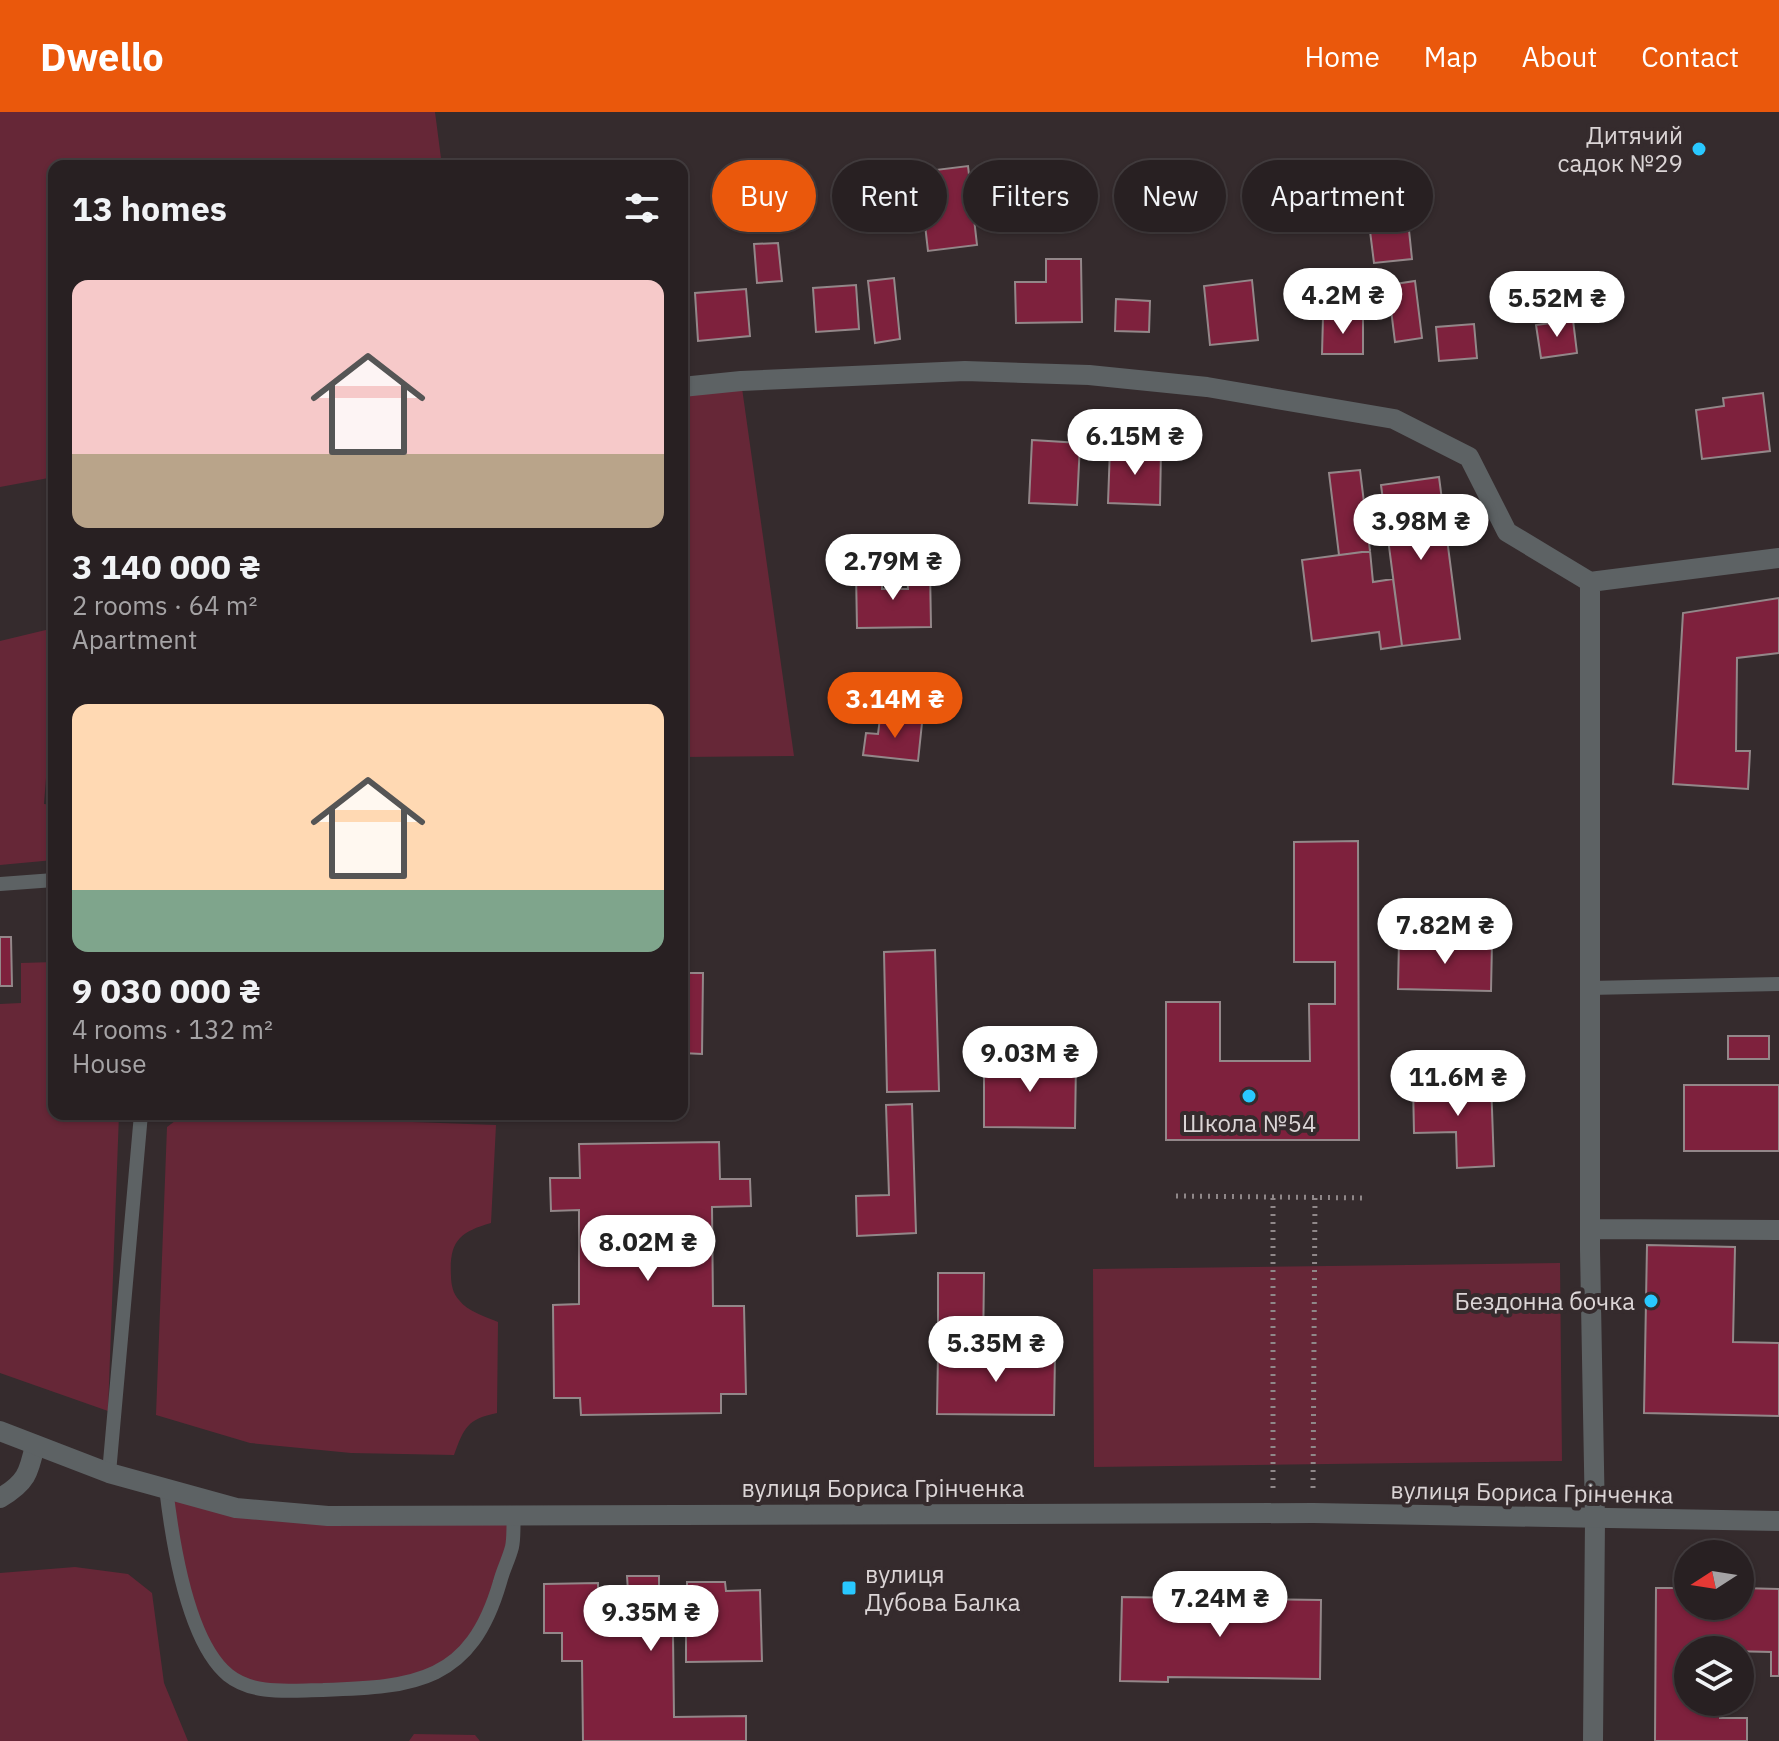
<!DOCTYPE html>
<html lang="en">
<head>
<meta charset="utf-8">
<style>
  body { margin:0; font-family:"IBM Plex Sans",sans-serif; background:#342d2f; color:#f1f3f6; height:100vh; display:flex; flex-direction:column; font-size:30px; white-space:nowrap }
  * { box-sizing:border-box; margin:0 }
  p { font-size:26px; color:#a5a3a5 }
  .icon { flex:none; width:44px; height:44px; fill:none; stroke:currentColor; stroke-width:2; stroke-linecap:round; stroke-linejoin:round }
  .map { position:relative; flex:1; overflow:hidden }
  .panel { position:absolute; left:48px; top:48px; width:640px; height:960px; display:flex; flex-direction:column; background:#282022; border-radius:16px; box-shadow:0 2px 6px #0004,0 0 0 2px #443e40 }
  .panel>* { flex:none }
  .banner { position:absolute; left:712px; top:48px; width:760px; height:72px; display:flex; gap:16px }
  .needle { width:52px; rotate:258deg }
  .buttons { position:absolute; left:1674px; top:1428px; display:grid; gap:16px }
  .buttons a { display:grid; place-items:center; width:80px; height:80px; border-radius:50%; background:#282022; box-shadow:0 2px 6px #0004,0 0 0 2px #443e40; font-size:40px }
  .price { position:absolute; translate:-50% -68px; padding:0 18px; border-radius:28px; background:#fff; color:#222; font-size:26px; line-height:52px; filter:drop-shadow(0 2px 4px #0008) }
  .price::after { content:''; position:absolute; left:50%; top:48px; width:24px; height:18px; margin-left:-12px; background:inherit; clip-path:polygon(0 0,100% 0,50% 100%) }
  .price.on { background:#ea580c; color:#fff }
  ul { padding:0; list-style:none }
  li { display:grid; align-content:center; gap:16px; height:424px; padding:0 24px }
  li span { display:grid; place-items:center; height:248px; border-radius:16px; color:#555 }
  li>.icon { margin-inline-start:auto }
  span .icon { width:144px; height:144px; fill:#fffc; stroke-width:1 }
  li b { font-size:34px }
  h2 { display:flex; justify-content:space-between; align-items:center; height:96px; padding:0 24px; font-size:34px }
  .chip { padding:0 28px; border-radius:36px; background:#282022; box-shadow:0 2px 6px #0004,0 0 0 2px #443e40; font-size:28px; line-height:72px }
  .chip.on { background:#ea580c; color:#fff }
  header { display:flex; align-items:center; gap:48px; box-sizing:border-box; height:112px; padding:0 40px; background:#ea580c; color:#fff }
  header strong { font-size:38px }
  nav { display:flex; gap:44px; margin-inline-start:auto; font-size:28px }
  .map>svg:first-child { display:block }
</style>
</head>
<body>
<header>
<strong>Dwello</strong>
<nav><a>Home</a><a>Map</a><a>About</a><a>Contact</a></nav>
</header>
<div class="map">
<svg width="1779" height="1629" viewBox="0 0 1779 1629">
  <rect width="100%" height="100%" fill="#352b2d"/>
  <path fill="#662737" d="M0,0h435l7,54h-388v311l-54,10z
    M741,269l53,375 -112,1v-372z
    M54,516v74h-2l-8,102 10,1v55l-54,5v-224z
    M54,850v152h65l-11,297 -108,-38v-369l21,-1v-40z
    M193,1002l303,11 -5,98c-32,9 -42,19 -40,53 0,8 2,18 8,24 8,11 27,17 39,22l-1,91c-30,6 -33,15 -43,42l-103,-2 -101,-10 -94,-28 11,-288 12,-9z
    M1560,1151l2,198 -468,6 -1,-198z
    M166,1376l70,20 278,9 -2,31 -41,97 -57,37 -141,9 -45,-16 -30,-46z
    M75,1455l53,7 24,19 12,90 24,58h-188v-168z
    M414,1622l61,1 5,6h-71z"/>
  <path fill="#7e213d" stroke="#938789" stroke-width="2" d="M968,54l9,79 -49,6 -9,-79z
    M1407,99l5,48 -38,4 -6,-48z
    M778,131l4,38 -25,2 -3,-39z
    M1046,147h35l1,63 -66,1 -1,-41h31z
    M894,166l6,61 -25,4 -7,-62z
    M1252,168l6,60 -48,5 -6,-59z
    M1415,169l7,57 -27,4 -7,-57z
    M856,173l3,44 -43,3 -3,-44z
    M746,177l4,47 -52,5 -3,-48z
    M1116,187l34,2 -1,31 -34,-1z
    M1323,205l40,1v36h-41z
    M1573,208l4,33 -36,5 -5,-33z
    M1474,212l3,34 -38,3 -3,-34z
    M1763,281l7,58 -68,8 -6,-49 28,-4 -1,-8z
    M1032,328l48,3 -3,62 -48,-2z
    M1110,336l51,2 -1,55 -52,-2z
    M1360,358l10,81 -31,4 -10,-82z
    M1439,365l21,162 -58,7 -21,-161z
    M1370,439l3,31 20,-3 9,67 -21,3 -2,-17 -67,9 -10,-81z
    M930,458l1,57 -74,1 -1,-56 26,-1v18h26l-1,-18z
    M1779,486v55l-42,5 -1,93h14l-2,38 -75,-5 10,-171z
    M880,606l42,5 -4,38 -55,-6 3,-22 12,1z
    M1358,729l1,299h-193v-138h54v59h90l-1,-57h26v-42h-41v-120z
    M51,782h3v30h-3z
    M0,825h11l1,49h-12z
    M1399,828l93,2 -1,49 -93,-2z
    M935,838l4,141 -52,1 -3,-140z
    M682,861h21l-1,81 -20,-1z
    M1728,924h41v23h-41z
    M984,948l92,1 -1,67 -91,-1z
    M1491,969l3,85 -37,2 -1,-36 -42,1 -1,-50z
    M1684,973h95v66h-95z
    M912,992l4,129 -59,3 -1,-40 33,-1 -3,-90z
    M719,1030l1,37h30l1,27 -39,1 1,99h31l2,88h-25v19l-140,2 -1,-17h-26l-1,-93 26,-1v-94l-28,1 -1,-33h30l-1,-34z
    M1647,1133l88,2 -2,95 46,1v73l-135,-3z
    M938,1161h46l-1,80h-45z
    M938,1241h117l-1,62 -117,-1z
    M627,1464h32v14l28,-1v-7h38l1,9 34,-1 2,71 -76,1v-27h-13l1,82 72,-1v25h-163l-1,-80h-20v-28h-18v-49l54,-1v8h30z
    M1656,1476h32v18h52v-18l39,1v87h-8v-24l-83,-2v52h32v16h27v23h-92z
    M1122,1485l199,3 -1,79 -152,-2v5l-48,-1z"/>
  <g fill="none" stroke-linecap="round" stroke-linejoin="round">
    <path stroke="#908889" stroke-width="5" stroke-dasharray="2 6" stroke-linecap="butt" d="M1176,1084l192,2
      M1273,1086v291
      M1313,1376l2,-290"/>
    <path stroke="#5d6264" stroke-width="14" d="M0,772l54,-4
      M1589,876l190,-4
      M109,1361l32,-359
      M166,1376c6,51 21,153 62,187 26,21 64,15 95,15 93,-3 148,-8 177,-108 3,-12 9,-23 12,-35 2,-9 1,-20 2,-30"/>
    <path stroke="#5d6264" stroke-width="20" d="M682,275l59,-6 224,-10 124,4 118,12 187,32 75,38 38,75 83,50 189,-24
      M1590,470v668l5,270 -2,221
      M1591,1117l188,1
      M0,1386c26,-15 29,-25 35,-53"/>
    <path stroke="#5d6264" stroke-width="20" d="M0,1319l109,42 127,35 92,8 985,-3 466,8"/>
  </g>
  <g fill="#29c8ff" stroke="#352b2d" stroke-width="3">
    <circle cx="1699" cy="37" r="8"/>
    <circle cx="1249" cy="984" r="8"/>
    <circle cx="1651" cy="1189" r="8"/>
    <rect x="841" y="1468" width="16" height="16" rx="4"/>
  </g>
  <g text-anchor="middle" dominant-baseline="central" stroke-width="8" stroke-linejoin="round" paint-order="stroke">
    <g font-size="24" fill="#dbd5d6" stroke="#352b2d" text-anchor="end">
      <text x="1683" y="23">Дитячий<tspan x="1683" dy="28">садок №29</tspan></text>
      <text x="1249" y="1011" text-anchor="middle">Школа №54</text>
      <text x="1635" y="1189">Бездонна бочка</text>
      <text x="865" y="1462" text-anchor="start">вулиця<tspan x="865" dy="28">Дубова Балка</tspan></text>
    </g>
    <g font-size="24" fill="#dbd5d6" stroke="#352b2d">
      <text x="883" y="1376">вулиця Бориса Грінченка</text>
      <text transform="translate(1532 1380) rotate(1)">вулиця Бориса Грінченка</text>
    </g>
  </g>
</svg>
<div class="buttons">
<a><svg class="needle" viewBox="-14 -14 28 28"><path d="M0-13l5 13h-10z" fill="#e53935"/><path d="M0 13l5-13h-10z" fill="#a5a3a5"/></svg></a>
<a><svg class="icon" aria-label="layers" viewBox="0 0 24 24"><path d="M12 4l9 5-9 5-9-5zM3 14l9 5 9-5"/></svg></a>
</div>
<b class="price" style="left:1343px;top:224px">4.2M ₴</b>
<b class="price" style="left:1557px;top:227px">5.52M ₴</b>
<b class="price" style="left:1135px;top:365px">6.15M ₴</b>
<b class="price" style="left:1421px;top:450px">3.98M ₴</b>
<b class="price" style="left:893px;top:490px">2.79M ₴</b>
<b class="price on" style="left:895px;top:628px">3.14M ₴</b>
<b class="price" style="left:1445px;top:854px">7.82M ₴</b>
<b class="price" style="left:1030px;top:982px">9.03M ₴</b>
<b class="price" style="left:1458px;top:1006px">11.6M ₴</b>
<b class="price" style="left:648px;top:1171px">8.02M ₴</b>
<b class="price" style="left:996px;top:1272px">5.35M ₴</b>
<b class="price" style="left:1220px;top:1527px">7.24M ₴</b>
<b class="price" style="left:651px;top:1541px">9.35M ₴</b>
<div class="banner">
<a class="chip on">Buy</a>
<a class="chip">Rent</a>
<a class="chip">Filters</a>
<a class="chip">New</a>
<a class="chip">Apartment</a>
</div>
<section class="panel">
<h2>13 homes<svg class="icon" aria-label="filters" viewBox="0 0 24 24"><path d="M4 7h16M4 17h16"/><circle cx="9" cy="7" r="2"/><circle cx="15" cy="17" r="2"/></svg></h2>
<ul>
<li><span style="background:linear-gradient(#f6c9c9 70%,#b9a48a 0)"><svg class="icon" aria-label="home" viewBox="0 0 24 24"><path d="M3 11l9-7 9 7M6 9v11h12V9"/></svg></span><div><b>3 140 000 ₴</b><p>2 rooms · 64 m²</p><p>Apartment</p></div></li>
<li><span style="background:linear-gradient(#ffd9b3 75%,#7fa58c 0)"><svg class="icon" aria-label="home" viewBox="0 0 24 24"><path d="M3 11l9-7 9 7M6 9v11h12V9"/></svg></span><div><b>9 030 000 ₴</b><p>4 rooms · 132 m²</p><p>House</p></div></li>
</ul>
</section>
</div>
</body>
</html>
